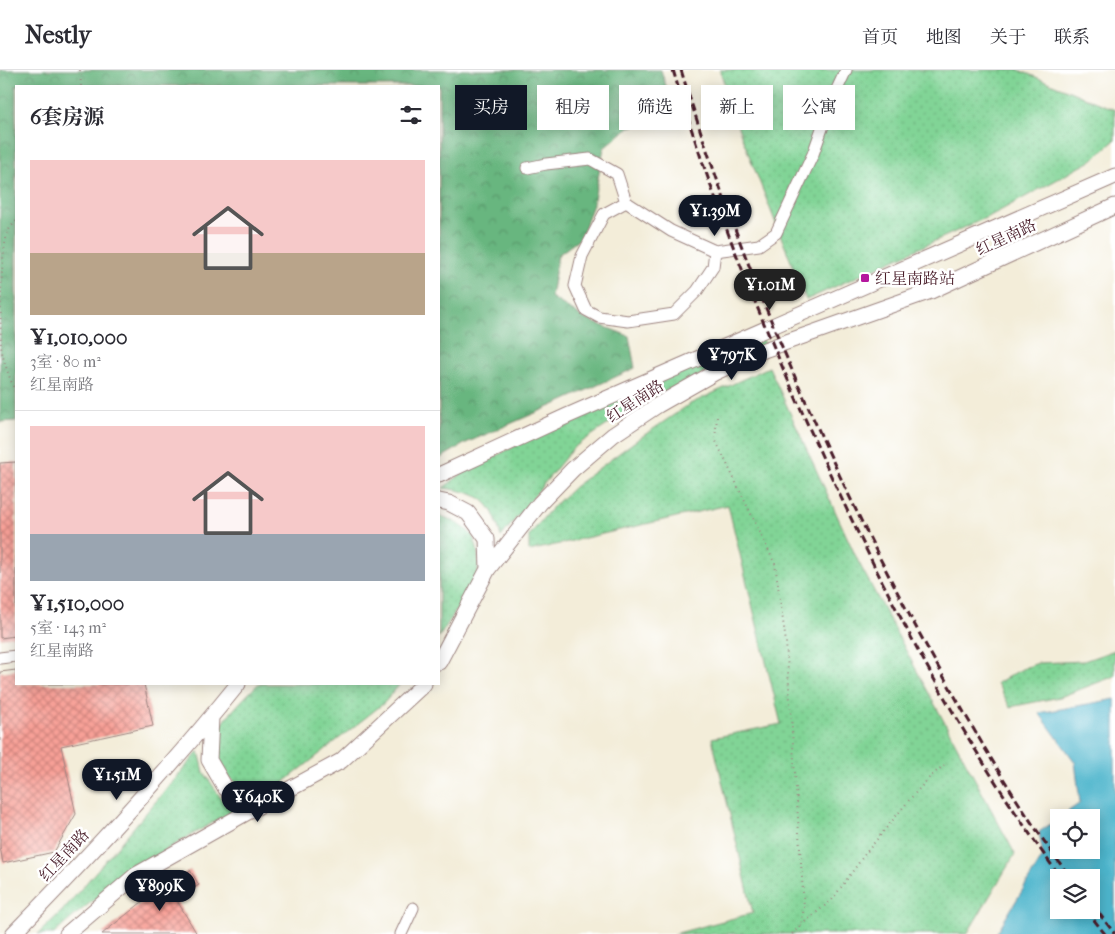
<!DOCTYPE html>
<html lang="zh">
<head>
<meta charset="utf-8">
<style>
  body { margin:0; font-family:"IM FELL French Canon","Noto Serif SC",serif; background:#f7f7f7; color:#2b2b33; height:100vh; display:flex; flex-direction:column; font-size:19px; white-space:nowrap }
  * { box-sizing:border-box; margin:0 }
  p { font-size:16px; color:#7c7c81 }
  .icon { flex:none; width:28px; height:28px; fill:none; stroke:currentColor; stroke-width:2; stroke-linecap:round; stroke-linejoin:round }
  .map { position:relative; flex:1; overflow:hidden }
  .details { position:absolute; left:15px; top:15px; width:425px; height:600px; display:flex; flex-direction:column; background:#fff; border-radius:0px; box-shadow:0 2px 12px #0003 }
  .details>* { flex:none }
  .top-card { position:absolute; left:455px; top:15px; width:475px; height:45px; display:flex; gap:10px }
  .buttons { position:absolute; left:1050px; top:739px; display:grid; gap:10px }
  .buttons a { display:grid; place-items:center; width:50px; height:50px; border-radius:0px; background:#fff; box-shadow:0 2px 12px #0003; font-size:25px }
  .price { position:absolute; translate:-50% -42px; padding:0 11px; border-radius:18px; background:#111827; color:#fff; font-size:16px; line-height:32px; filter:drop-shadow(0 1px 2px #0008) }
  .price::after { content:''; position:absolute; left:50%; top:30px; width:15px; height:11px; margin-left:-8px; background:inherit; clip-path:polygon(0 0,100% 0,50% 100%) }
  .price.active { background:#222; color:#fff }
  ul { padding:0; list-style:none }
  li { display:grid; align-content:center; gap:10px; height:265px; padding:0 15px }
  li+li { border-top:1px solid #e1e1e2 }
  li span { display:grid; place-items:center; height:155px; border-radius:0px; color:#555 }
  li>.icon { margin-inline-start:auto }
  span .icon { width:90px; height:90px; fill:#fffc; stroke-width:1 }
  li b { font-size:21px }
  h2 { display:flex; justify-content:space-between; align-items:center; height:60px; padding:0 15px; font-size:21px }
  .chip { padding:0 18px; border-radius:0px; background:#fff; box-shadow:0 2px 12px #0003; font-size:18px; line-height:45px }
  .chip.active { background:#111827; color:#fff }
  header { display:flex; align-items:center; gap:30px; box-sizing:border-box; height:70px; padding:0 25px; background:#fff; border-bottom:1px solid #e1e1e2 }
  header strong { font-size:24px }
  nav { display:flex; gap:28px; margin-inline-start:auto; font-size:18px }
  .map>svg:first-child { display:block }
</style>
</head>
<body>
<header>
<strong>Nestly</strong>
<nav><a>首页</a><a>地图</a><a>关于</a><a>联系</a></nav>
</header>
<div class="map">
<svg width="1115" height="864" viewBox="0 0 1115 864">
  <defs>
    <pattern id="grass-dots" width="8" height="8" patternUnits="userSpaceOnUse" patternTransform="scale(1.25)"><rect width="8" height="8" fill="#81d496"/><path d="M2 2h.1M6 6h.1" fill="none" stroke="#71b681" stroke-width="1.8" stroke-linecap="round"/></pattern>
    <pattern id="forest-crowns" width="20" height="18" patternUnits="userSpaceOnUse" patternTransform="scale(1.25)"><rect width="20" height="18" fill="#68b67f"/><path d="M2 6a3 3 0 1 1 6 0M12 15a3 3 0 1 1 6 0" fill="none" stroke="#589368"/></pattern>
    <pattern id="building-cross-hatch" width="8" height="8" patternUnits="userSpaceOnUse" patternTransform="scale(1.25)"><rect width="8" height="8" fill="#f8a097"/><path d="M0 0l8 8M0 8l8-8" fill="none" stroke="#cb827b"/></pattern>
  </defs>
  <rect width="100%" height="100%" fill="#fff"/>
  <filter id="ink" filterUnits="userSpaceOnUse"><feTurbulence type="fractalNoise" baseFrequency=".02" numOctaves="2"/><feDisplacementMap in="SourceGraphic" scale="10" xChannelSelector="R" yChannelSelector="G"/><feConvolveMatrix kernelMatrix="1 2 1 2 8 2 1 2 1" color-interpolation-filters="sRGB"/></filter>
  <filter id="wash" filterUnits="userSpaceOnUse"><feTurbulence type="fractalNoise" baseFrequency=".0096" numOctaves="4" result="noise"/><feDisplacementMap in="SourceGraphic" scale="20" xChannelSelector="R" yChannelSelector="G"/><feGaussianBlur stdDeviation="1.12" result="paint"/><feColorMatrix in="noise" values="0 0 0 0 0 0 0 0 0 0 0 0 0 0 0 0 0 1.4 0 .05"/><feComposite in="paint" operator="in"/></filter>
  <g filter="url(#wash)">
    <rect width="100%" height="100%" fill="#f3edd9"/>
    <path fill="url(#grass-dots)" stroke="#667a60" d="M720,0h299l96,40v30l-24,21 -97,53 -188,86 -70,-178z
      M763,269l2,7 -66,30 -68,33 -58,39 -72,89c-9,-38 -21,-44 -58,-49l21,-16 91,-46 130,-56z
      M769,297l89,194 157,293 -48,80h-293l79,-21 -41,-175 69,-14 -53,-219 -199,46v-15l20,-25 25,-24 60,-45 56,-38z
      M439,446c9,1 29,12 34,21 6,10 7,32 3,43l-37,57z
      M1115,580v26l-55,21 -50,10 -13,-24 25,-14 16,-6 46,-2z
      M258,614h142l-16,19 -101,80c-28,11 -62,3 -65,-31 -1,-10 -1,-18 4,-27 6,-11 26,-31 36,-41z
      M199,681l5,21 18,28 26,4c-71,37 -135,75 -194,130h-16l25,-24z"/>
    <path fill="url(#forest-crowns)" stroke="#596a55" d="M0,0h661l15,47 -47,10 -25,21 -11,56 -12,34 -23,17 -7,42 34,22 44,17 6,32 -72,33 -97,42 -27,16v-373h-423v335l-16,1z"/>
    <path fill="#4db5cc" stroke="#4c6a7c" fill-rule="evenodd" d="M1115,629v235h-119l47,-78 -4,-24 20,-14v32h32v-32l-31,-1 20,-14 -5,-41 -36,-49zM1059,808h32v32h-32z"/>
    <g id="blocks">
      <path fill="url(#building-cross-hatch)" d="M16,392v174l-16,2v-175z
        M16,600v14h128l9,42 -92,20 15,68 -22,38 -51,11 -3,-16v-175z
        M190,800l9,15 -23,14 21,35h-95l45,-36 -1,-2z"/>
    </g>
  </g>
  <g filter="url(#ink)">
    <use href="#blocks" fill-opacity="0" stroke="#9e8682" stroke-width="1"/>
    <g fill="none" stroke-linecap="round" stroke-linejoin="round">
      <g stroke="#9e8682" stroke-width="13">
        <path id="minor" d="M527,98l19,-4 44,-5 27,15 9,28 45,29 44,20 44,-6 17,-12 37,-79 19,-54 14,-30
          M626,132l-22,12 -22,42 -7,30 11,24 13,7 29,4 46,-7 23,-23 16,-24 2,-16
          M0,588l16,-2
          M401,864l12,-26"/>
      </g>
      <g stroke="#9e8682" stroke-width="17">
        <path id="major" d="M439,405l128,-59 548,-240
          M439,431l10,2 19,10 19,26 1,30
          M439,592l49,-93 52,-66 33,-34 40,-34 45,-30 56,-32 50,-23 167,-59 184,-85
          M211,647l-2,43 17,29 36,15
          M13,864c78,-80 155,-163 225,-250
          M67,864l69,-59 126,-71 79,-43 83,-77"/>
      </g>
      <path stroke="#9e8682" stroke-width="2" stroke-dasharray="1 4" stroke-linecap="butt" d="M80,0l1,16
        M16,151c-2,3 -6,6 -7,9 -9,15 -9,97 -8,116 2,16 9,32 15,48
        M717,347l-2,22 60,125 11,78 18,265 -3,18 -9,9
        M801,855l31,-25 33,-46 45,-55 20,-22 14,-12"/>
      <use href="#minor" stroke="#fff" stroke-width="11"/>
      <use href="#major" stroke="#fff" stroke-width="15"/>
      <path stroke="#4a1f2b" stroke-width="3" stroke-dasharray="8 4" stroke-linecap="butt" d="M673,0c39,132 91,259 148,384 67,147 144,293 240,424
        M681,0c38,124 85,245 139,363 38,84 79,166 125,246 39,69 78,136 126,199
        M1091,833l24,31
        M1086,840l19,24"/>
    </g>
  </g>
  <rect fill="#b5179e" stroke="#fff" stroke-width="2" x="860" y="203" width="10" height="10" rx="2.5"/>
  <g text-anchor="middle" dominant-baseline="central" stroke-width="5" stroke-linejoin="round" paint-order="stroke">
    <g font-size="16" fill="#4a1f2b" stroke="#fff">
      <text transform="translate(1006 167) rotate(-25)">红星南路</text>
      <text transform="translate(635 331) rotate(-33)">红星南路</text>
      <text transform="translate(64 785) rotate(-47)">红星南路</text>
    </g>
    <g font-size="16" fill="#4a1f2b" stroke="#fff" text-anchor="start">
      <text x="875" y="208">红星南路站</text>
    </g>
  </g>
</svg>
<div class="buttons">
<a><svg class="icon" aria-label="locate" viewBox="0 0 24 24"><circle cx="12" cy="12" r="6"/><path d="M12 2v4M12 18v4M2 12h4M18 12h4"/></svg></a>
<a><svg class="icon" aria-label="layers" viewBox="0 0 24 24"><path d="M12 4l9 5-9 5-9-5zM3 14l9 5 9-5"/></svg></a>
</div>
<b class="price" style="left:715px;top:167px">¥1.39M</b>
<b class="price active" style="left:770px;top:241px">¥1.01M</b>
<b class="price" style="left:732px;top:311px">¥797K</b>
<b class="price" style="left:117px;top:731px">¥1.51M</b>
<b class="price" style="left:258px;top:753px">¥640K</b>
<b class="price" style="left:160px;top:842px">¥899K</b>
<div class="top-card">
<a class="chip active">买房</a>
<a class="chip">租房</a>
<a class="chip">筛选</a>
<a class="chip">新上</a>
<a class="chip">公寓</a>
</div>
<section class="details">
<h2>6套房源<svg class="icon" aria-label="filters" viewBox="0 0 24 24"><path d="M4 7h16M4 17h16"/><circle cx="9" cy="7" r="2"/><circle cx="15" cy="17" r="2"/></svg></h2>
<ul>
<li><span style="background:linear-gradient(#f6c9c9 60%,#b9a48a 0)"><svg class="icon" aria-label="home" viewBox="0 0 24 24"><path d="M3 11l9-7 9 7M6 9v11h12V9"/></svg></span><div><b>¥1,010,000</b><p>3室 · 80 m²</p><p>红星南路</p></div></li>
<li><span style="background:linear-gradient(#f6c9c9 70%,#9aa5b1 0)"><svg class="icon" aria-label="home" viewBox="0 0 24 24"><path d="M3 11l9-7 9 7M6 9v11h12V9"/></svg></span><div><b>¥1,510,000</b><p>5室 · 143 m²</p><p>红星南路</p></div></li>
</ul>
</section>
</div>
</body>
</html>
